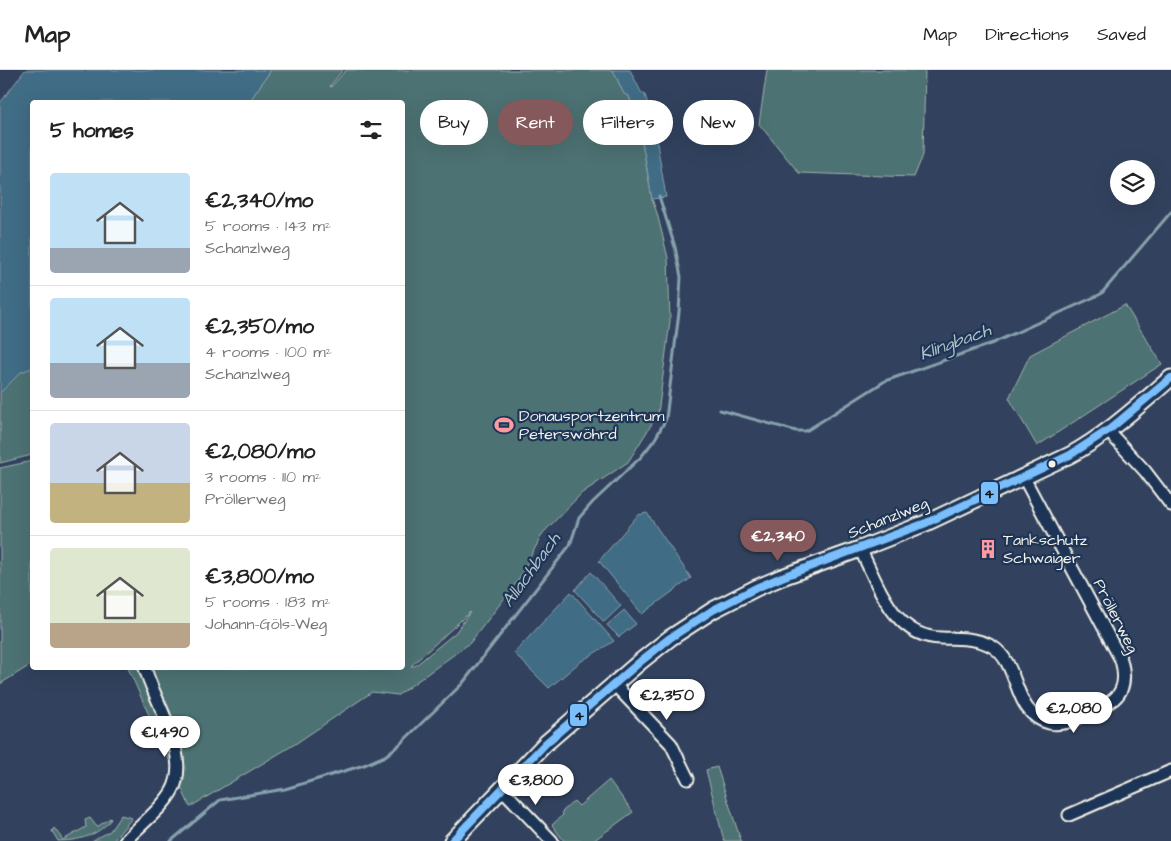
<!DOCTYPE html>
<html lang="en">
<head>
<meta charset="utf-8">
<style>
  body { margin:0; font-family:"Architects Daughter",sans-serif; background:#f6f6f6; color:#222; height:100vh; display:flex; flex-direction:column; font-size:19px; white-space:nowrap }
  * { box-sizing:border-box; margin:0 }
  p { font-size:16px; color:#767676 }
  .icon { flex:none; width:28px; height:28px; fill:none; stroke:currentColor; stroke-width:2; stroke-linecap:round; stroke-linejoin:round }
  .map { position:relative; flex:1; overflow:hidden }
  .details { position:absolute; left:30px; top:30px; width:375px; height:570px; display:flex; flex-direction:column; background:#fff; border-radius:5px; box-shadow:0 5px 20px #0002 }
  .details>* { flex:none }
  .hud { position:absolute; left:420px; top:30px; width:475px; height:45px; display:flex; gap:10px }
  .controls { position:absolute; left:1110px; top:90px; display:grid; gap:10px }
  .controls a { display:grid; place-items:center; width:45px; height:45px; border-radius:50%; background:#fff; box-shadow:0 5px 20px #0002; font-size:25px }
  .price { position:absolute; translate:-50% -42px; padding:0 11px; border-radius:18px; background:#fff; color:#222; font-size:16px; line-height:32px; filter:drop-shadow(0 1px 2px #0008) }
  .price::after { content:''; position:absolute; left:50%; top:30px; width:15px; height:11px; margin-left:-8px; background:inherit; clip-path:polygon(0 0,100% 0,50% 100%) }
  .price.selected { background:#85585c; color:#fff }
  ul { padding:0; list-style:none }
  li { display:flex; align-items:center; gap:15px; height:125px; padding:0 20px }
  li+li { border-top:1px solid #e0e0e0 }
  li span { display:grid; place-items:center; flex:none; width:140px; height:100px; border-radius:5px; color:#555 }
  li>.icon { margin-inline-start:auto }
  span .icon { width:60px; height:60px; fill:#fffc; stroke-width:1 }
  li b { font-size:21px }
  h2 { display:flex; justify-content:space-between; align-items:center; height:60px; padding:0 20px; font-size:21px }
  .chip { padding:0 18px; border-radius:22px; background:#fff; box-shadow:0 5px 20px #0002; font-size:18px; line-height:45px }
  .chip.selected { background:#85585c; color:#fff }
  header { display:flex; align-items:center; gap:30px; box-sizing:border-box; height:70px; padding:0 25px; background:#fff; border-bottom:1px solid #e0e0e0 }
  header strong { font-size:24px }
  nav { display:flex; gap:28px; margin-inline-start:auto; font-size:18px }
  .map>svg:first-child { display:block }
</style>
</head>
<body>
<header>
<strong>Map</strong>
<nav><a>Map</a><a>Directions</a><a>Saved</a></nav>
</header>
<div class="map">
<svg width="1171" height="771" viewBox="0 0 1171 771">
  <rect width="100%" height="100%" fill="#32425e"/>
  <filter id="ink" filterUnits="userSpaceOnUse"><feTurbulence type="fractalNoise" baseFrequency=".02" numOctaves="2"/><feDisplacementMap in="SourceGraphic" scale="10" xChannelSelector="R" yChannelSelector="G"/><feConvolveMatrix kernelMatrix="1 2 1 2 8 2 1 2 1" color-interpolation-filters="sRGB"/></filter>
  <g filter="url(#ink)">
    <path fill="#4e7273" stroke="#a1b2ae" fill-rule="evenodd" d="M271,0h72l-13,16 1,1 15,-17h267l11,24 5,2 12,40 11,63 5,14 11,45 2,63 -12,93 -30,48 -46,31 -39,40 -26,49 -47,61 -72,52 -26,-3 -77,52 -105,63 -62,-139h274v-566h-153zM470,542l-14,20 -41,34h-4z
      M767,0h158l-2,85 -9,22 -115,-4 -40,-49z
      M1125,235l37,59 -125,82 -28,-48 21,-43z
      M29,298h3v87l-32,8v-70l21,-21z
      M32,391v203l-32,20v-216z
      M717,697l24,74h-17l-18,-71z
      M609,710l24,32 -40,29h-29l-12,-16 11,-10 -1,-3 12,-11 5,5z
      M121,745l11,3 -19,23h-21l18,-10z
      M90,748l7,9 13,-9 1,1c-12,17 -34,22 -53,22l-6,-10 2,-3 9,12 23,-13 -1,-7z"/>
    <path fill="#406c85" stroke="#88a1ad" d="M25,0h246l-22,32h-217v266l-11,4 -21,21v-290z
      M613,0h17l11,22 4,3 5,16 -2,3 8,23 10,60 -14,2c-6,-34 -10,-70 -23,-103l-5,-2z
      M647,443l44,65 -49,36 -43,-53 39,-46z
      M591,502l30,34 -17,16 -29,-32z
      M571,522l43,49 -34,21 -31,26 -35,-35z
      M624,540l12,14 -17,13 -12,-12z"/>
    <g fill="none" stroke-linecap="round" stroke-linejoin="round">
      <path stroke="#88a1ad" stroke-width="3" d="M720,340l76,21h10l79,-50 108,-38 108,-49 70,-82
        M171,771l49,-41 65,-11 79,-24 21,-9 14,-11 63,-61 108,-139 9,-27 14,-16 48,-45 14,-18 11,-20 13,-107 2,-35 -6,-30 -16,-51"/>
      <g stroke="#f4f1e8" stroke-width="15">
        <path id="street" d="M1108,361l37,40 26,34
          M860,479c19,36 33,88 81,89 17,1 36,-1 52,9 28,18 19,67 56,76 10,2 19,0 28,-5 13,-6 27,-11 37,-19 12,-10 11,-25 7,-39l-97,-182
          M614,614l57,60 17,35
          M502,719l50,52
          M1069,745l102,-44
          M125,771c14,-15 37,-32 47,-50 20,-35 -17,-88 -27,-123"/>
      </g>
      <g stroke="#f4f1e8" stroke-width="19">
        <path id="secondary" d="M452,771l94,-98 95,-82 29,-23 43,-28 43,-22 26,-11 78,-28 66,-26 144,-68c37,-20 69,-50 101,-77"/>
      </g>
      <use href="#street" stroke="#1d3557" stroke-width="11"/>
      <use href="#secondary" stroke="#1d3557" stroke-width="15"/>
      <g stroke="#1d3557" stroke-width="11">
        <path id="bus-1" d="M452,771l94,-98 95,-82 29,-23 43,-28 43,-22 26,-11 144,-54 144,-68 40,-26 61,-51"/>
      </g>
      <use href="#bus-1" stroke="#7abffc" stroke-width="8"/>
    </g>
  </g>
  <defs>
    <g id="stadium-bare" transform="scale(1.5)"><path d="M0-5a6.5 5 0 1 0 0 10a6.5 5 0 1 0 0-10ZM-3.5-1.8h7v3.6h-7Z" fill="#ff9aa2" stroke="#1d3557" stroke-width="2.5" paint-order="stroke"/></g>
    <g id="building-bare" transform="scale(1.5)"><path d="M-4-6H4V6H1V3H-1V6H-4ZM-2.5-4.3h1.7v1.8h-1.7ZM.8-4.3h1.7v1.8H.8ZM-2.5-1h1.7V.8h-1.7ZM.8-1h1.7V.8H.8Z" fill="#ff9aa2" stroke="#1d3557" stroke-width="2.5" paint-order="stroke"/></g>
  </defs>
  <g fill-rule="evenodd">
    <use href="#stadium-bare" x="504" y="355"/>
    <use href="#building-bare" x="988" y="479"/>
  </g>
  <circle fill="#f4f1e8" stroke="#1d3557" stroke-width="2" cx="1052" cy="394" r="4.5"/>
  <g text-anchor="middle" dominant-baseline="central" stroke-width="4.5" stroke-linejoin="round" paint-order="stroke">
    <g font-size="16" fill="#f4f1e8" stroke="#1d3557" text-anchor="start">
      <text x="519" y="346">Donausportzentrum<tspan x="519" dy="18">Peterswöhrd</tspan></text>
      <text x="1003" y="470">Tankschutz<tspan x="1003" dy="18">Schwaiger</tspan></text>
    </g>
    <g font-size="16" fill="#f4f1e8" stroke="#1d3557">
      <text transform="translate(888 448) rotate(-22)">Schanzlweg</text>
      <text transform="translate(1116 546) rotate(63)">Pröllerweg</text>
    </g>
    <g font-size="18" font-style="italic" fill="#b5c2c5" stroke="#1d3557">
      <text transform="translate(955 272) rotate(-20)">Klingbach</text>
      <text transform="translate(531 500) rotate(-54)">Allachbach</text>
    </g>
  </g>
  <g stroke="#1d3557" stroke-width="2">
    <rect x="980" y="411" width="19" height="24" rx="5" fill="#7abffc"/>
    <rect x="569" y="633" width="19" height="24" rx="5" fill="#7abffc"/>
  </g>
  <g font-size="14" text-anchor="middle" font-weight="bold" fill="#111">
    <text x="989" y="428">4</text>
    <text x="579" y="650">4</text>
  </g>
</svg>
<div class="controls">
<a><svg class="icon" aria-label="layers" viewBox="0 0 24 24"><path d="M12 4l9 5-9 5-9-5zM3 14l9 5 9-5"/></svg></a>
</div>
<b class="price selected" style="left:778px;top:492px">€2,340</b>
<b class="price" style="left:667px;top:651px">€2,350</b>
<b class="price" style="left:1074px;top:664px">€2,080</b>
<b class="price" style="left:165px;top:688px">€1,490</b>
<b class="price" style="left:536px;top:736px">€3,800</b>
<div class="hud">
<a class="chip">Buy</a>
<a class="chip selected">Rent</a>
<a class="chip">Filters</a>
<a class="chip">New</a>
</div>
<section class="details">
<h2>5 homes<svg class="icon" aria-label="filters" viewBox="0 0 24 24"><path d="M4 7h16M4 17h16"/><circle cx="9" cy="7" r="2"/><circle cx="15" cy="17" r="2"/></svg></h2>
<ul>
<li><span style="background:linear-gradient(#bfe0f5 75%,#9aa5b1 0)"><svg class="icon" aria-label="home" viewBox="0 0 24 24"><path d="M3 11l9-7 9 7M6 9v11h12V9"/></svg></span><div><b>€2,340/mo</b><p>5 rooms · 143 m²</p><p>Schanzlweg</p></div></li>
<li><span style="background:linear-gradient(#bfe0f5 65%,#9aa5b1 0)"><svg class="icon" aria-label="home" viewBox="0 0 24 24"><path d="M3 11l9-7 9 7M6 9v11h12V9"/></svg></span><div><b>€2,350/mo</b><p>4 rooms · 100 m²</p><p>Schanzlweg</p></div></li>
<li><span style="background:linear-gradient(#c9d6e8 60%,#c2b280 0)"><svg class="icon" aria-label="home" viewBox="0 0 24 24"><path d="M3 11l9-7 9 7M6 9v11h12V9"/></svg></span><div><b>€2,080/mo</b><p>3 rooms · 110 m²</p><p>Pröllerweg</p></div></li>
<li><span style="background:linear-gradient(#dfe7d0 75%,#b9a48a 0)"><svg class="icon" aria-label="home" viewBox="0 0 24 24"><path d="M3 11l9-7 9 7M6 9v11h12V9"/></svg></span><div><b>€3,800/mo</b><p>5 rooms · 183 m²</p><p>Johann-Göls-Weg</p></div></li>
</ul>
</section>
</div>
</body>
</html>
